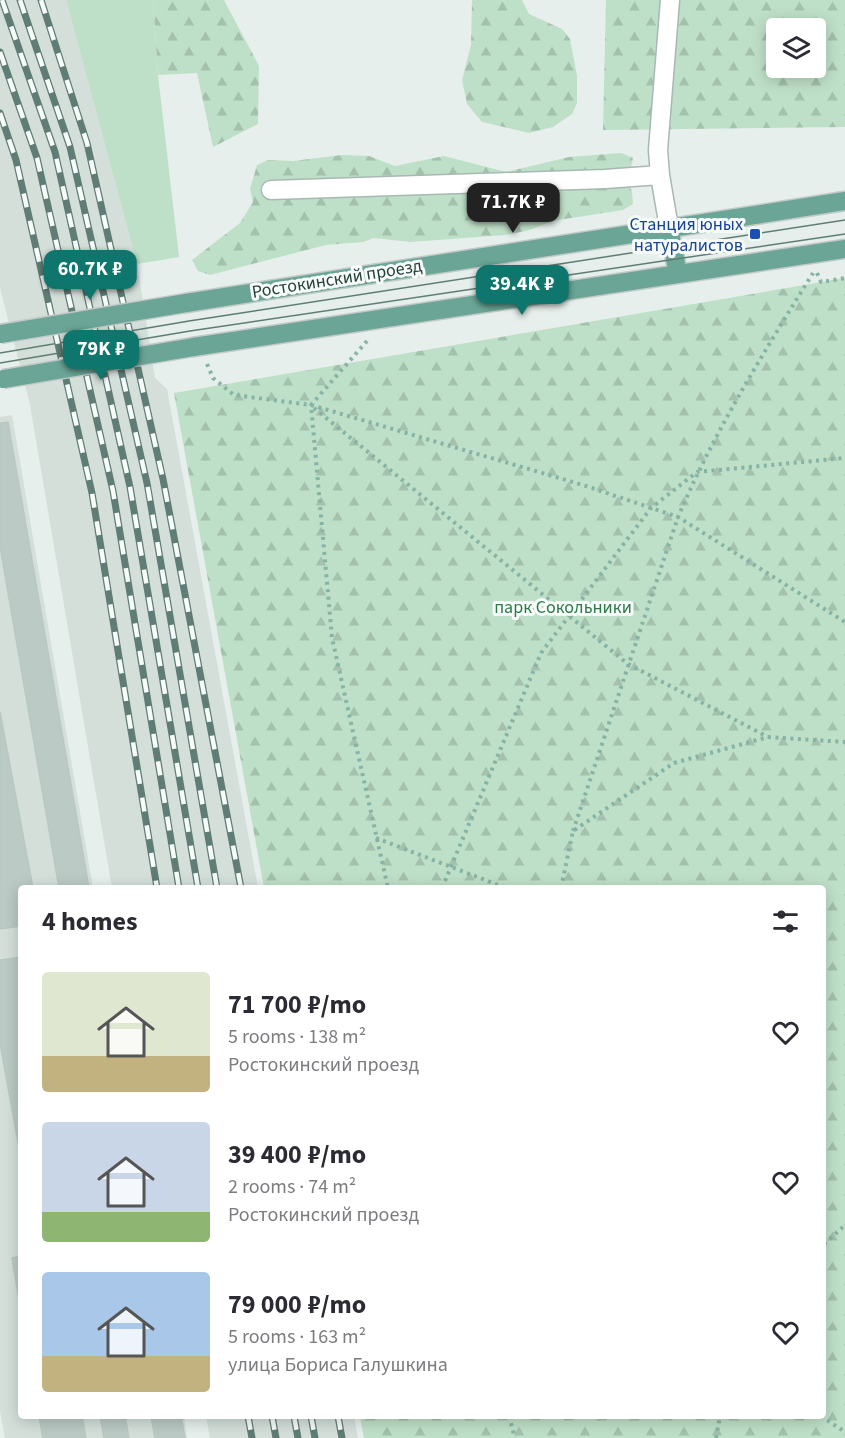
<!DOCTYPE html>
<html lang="en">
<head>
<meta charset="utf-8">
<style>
  body { margin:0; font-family:"Source Sans 3",sans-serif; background:#f2f2f3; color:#2b2b33; height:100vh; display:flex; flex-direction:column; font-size:22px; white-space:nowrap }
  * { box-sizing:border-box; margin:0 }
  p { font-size:20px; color:#7c7c81 }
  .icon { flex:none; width:33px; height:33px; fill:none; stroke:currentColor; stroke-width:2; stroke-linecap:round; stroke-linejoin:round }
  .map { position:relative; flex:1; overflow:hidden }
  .drawer { position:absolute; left:18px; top:885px; width:808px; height:534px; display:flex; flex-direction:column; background:#fff; border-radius:6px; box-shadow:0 3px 15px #0003 }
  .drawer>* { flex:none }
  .buttons { position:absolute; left:766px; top:18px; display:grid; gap:12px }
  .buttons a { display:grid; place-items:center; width:60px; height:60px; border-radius:6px; background:#fff; box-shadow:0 3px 15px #0003; font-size:30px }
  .price { position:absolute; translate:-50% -51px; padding:0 14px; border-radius:12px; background:#0f766e; color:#fff; font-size:20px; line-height:39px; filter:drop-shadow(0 2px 3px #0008) }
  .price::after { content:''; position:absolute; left:50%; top:36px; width:18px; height:14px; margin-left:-9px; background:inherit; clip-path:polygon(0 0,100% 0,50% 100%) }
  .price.current { background:#222; color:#fff }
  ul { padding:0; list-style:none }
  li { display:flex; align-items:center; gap:18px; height:150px; padding:0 24px }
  li span { display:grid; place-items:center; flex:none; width:168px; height:120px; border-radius:6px; color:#555 }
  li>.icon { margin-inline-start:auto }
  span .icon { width:72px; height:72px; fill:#fffc; stroke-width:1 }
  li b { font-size:26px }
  h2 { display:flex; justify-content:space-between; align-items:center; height:72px; padding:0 24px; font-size:26px }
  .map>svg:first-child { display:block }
</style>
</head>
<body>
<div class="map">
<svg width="845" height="1438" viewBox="0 0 845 1438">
  <defs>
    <pattern id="forest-firs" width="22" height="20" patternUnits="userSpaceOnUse" patternTransform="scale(1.5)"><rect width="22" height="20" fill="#bfe0c8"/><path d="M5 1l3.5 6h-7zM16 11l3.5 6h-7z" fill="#a4c1ad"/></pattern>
  </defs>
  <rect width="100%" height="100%" fill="#e6efeb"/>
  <path fill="#d4dfda" d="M0,0h66l71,264 18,114 12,11 91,499h-146l-82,-483 -30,-117z
    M12,415l81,473h-72v528h163l3,22h-182l-5,-27v-994z
    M206,1416h148l4,22h-148z"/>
  <path fill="#bfe0c8" d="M66,0h87l5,75 21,182 -42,7z"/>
  <path fill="url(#forest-firs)" fill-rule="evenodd" d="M153,0h71l35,66 -1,58 -45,23 -16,-74 -39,2z
    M472,0h50l7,14 33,15 8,10 7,37v27l-5,11 -19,13 -24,6 -47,-11 -15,-18 -5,-24 9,-35z
    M606,0h239v127l-242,3zM777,28h39v40h-39z
    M621,153l12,5 -5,23 4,11 1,12 -10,6 -71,11 -22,9 -25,5 -95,7 -36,-4 -11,4 -37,3 -116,30 -12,-4 -6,-11 48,-37 13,-21 -3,-13 7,-24 11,-5 25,1 49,-6 27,1 26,10 49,-10 62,16 63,-15z
    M845,278v1160h-481l-4,-22h464v-528h-560l-90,-495z"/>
  <path fill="#bbcac4" stroke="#b8c9c2" stroke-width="1.5" d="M8,422l81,466h-30l-59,-342v-123z
    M0,712l33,176h-12v38l-21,3z
    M21,957v202l-21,-116v-83z
    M21,1256v55l-9,-53z
    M39,1416h43l4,22h-43z
    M100,1416h25l4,22h-25z
    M151,1416h30l4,22h-30z"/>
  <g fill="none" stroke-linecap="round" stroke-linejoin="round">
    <g stroke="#a8b8b2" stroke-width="21">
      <path id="minor" d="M660,175l-2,-25 12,-150
        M271,190l334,-11 55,-4 9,53"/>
    </g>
    <g stroke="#c2cac8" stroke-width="21">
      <path id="major" d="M669,228l9,46
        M186,303l659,-102
        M193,347l652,-98"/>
    </g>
    <path stroke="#86b3a5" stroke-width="4" stroke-dasharray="3 4.5" stroke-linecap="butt" d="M817,273l4,9 24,-4
      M367,341l-56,64 21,233 56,250
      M207,364l6,14 21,17 77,10 272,80 95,32 167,105
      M314,408l314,256 140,73
      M573,831l105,-314c36,-85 86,-165 135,-244
      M376,838l130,50
      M442,888l99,-235 110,-145 46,-36 148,-14
      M561,888l12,-57 101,-68 94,-26 77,5
      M824,1244l21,-19
      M509,1416l6,22
      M821,1416l24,16
      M716,1438l4,-22"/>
    <use href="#minor" stroke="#fff" stroke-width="18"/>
    <use href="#major" stroke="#6aa596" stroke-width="18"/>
    <path stroke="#5f7d75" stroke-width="1.5" d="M0,353l189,-32 656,-101
      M0,363l190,-32 655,-97"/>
    <g stroke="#5f7d75" stroke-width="7">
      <path id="rail" d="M2,0l53,152 75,335 68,401
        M20,0l50,147 77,336 70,405
        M41,0l46,143 76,336 78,409
        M0,52l37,106 76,333 66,397
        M0,113l16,47 76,333 65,395
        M248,1416l4,22
        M272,1416l4,22
        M294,1416l4,22
        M311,1416l4,22
        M338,1416l4,22"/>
    </g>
    <use href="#rail" stroke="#f7fbf9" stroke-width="4.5" stroke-dasharray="14" stroke-linecap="butt"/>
    <g stroke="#c2cac8" stroke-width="21" stroke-linecap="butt">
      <path id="major-bridge" d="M0,334l186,-31
        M3,379l190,-32"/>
    </g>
    <use href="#major-bridge" stroke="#6aa596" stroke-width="18"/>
  </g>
  <rect fill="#1a4fb4" stroke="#f7fbf9" stroke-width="2" x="749" y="228" width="12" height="12" rx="3"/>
  <g text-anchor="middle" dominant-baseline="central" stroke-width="6" stroke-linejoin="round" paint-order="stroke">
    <g font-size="18" fill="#164399" stroke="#f7fbf9" text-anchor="end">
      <text x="743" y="224">Станция юных<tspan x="743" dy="21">натуралистов</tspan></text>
    </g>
    <g font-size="18" fill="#24423a" stroke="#f7fbf9">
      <text transform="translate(337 279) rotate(-9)">Ростокинский проезд</text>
    </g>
    <g font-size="18" fill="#2d7a4b" stroke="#f7fbf9">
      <text x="563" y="607">парк Сокольники</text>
    </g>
  </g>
</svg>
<div class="buttons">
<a><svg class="icon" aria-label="layers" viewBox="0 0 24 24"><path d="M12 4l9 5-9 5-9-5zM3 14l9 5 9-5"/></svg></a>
</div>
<b class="price current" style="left:513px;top:234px">71.7K ₽</b>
<b class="price" style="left:90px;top:301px">60.7K ₽</b>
<b class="price" style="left:522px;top:316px">39.4K ₽</b>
<b class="price" style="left:101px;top:381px">79K ₽</b>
<section class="drawer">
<h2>4 homes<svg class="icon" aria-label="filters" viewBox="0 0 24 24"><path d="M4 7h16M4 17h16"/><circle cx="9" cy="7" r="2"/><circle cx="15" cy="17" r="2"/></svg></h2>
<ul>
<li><span style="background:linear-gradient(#dfe7d0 70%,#c2b280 0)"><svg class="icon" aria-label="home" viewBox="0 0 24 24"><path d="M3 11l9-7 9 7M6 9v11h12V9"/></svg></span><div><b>71 700 ₽/mo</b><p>5 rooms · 138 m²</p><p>Ростокинский проезд</p></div><svg class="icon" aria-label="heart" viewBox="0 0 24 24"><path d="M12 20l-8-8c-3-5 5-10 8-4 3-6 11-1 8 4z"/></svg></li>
<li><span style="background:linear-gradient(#c9d6e8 75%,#8fb573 0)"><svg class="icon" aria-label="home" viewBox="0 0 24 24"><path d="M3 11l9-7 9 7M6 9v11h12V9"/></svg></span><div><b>39 400 ₽/mo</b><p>2 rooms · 74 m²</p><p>Ростокинский проезд</p></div><svg class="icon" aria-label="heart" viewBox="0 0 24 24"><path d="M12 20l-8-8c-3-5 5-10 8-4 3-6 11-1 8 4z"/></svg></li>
<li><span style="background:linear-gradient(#a9c7e8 70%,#c2b280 0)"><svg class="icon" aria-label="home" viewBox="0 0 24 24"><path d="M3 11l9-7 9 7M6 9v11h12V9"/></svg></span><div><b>79 000 ₽/mo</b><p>5 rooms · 163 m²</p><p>улица Бориса Галушкина</p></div><svg class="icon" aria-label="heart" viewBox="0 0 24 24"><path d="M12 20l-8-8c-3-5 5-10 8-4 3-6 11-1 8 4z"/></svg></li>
</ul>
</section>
</div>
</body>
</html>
